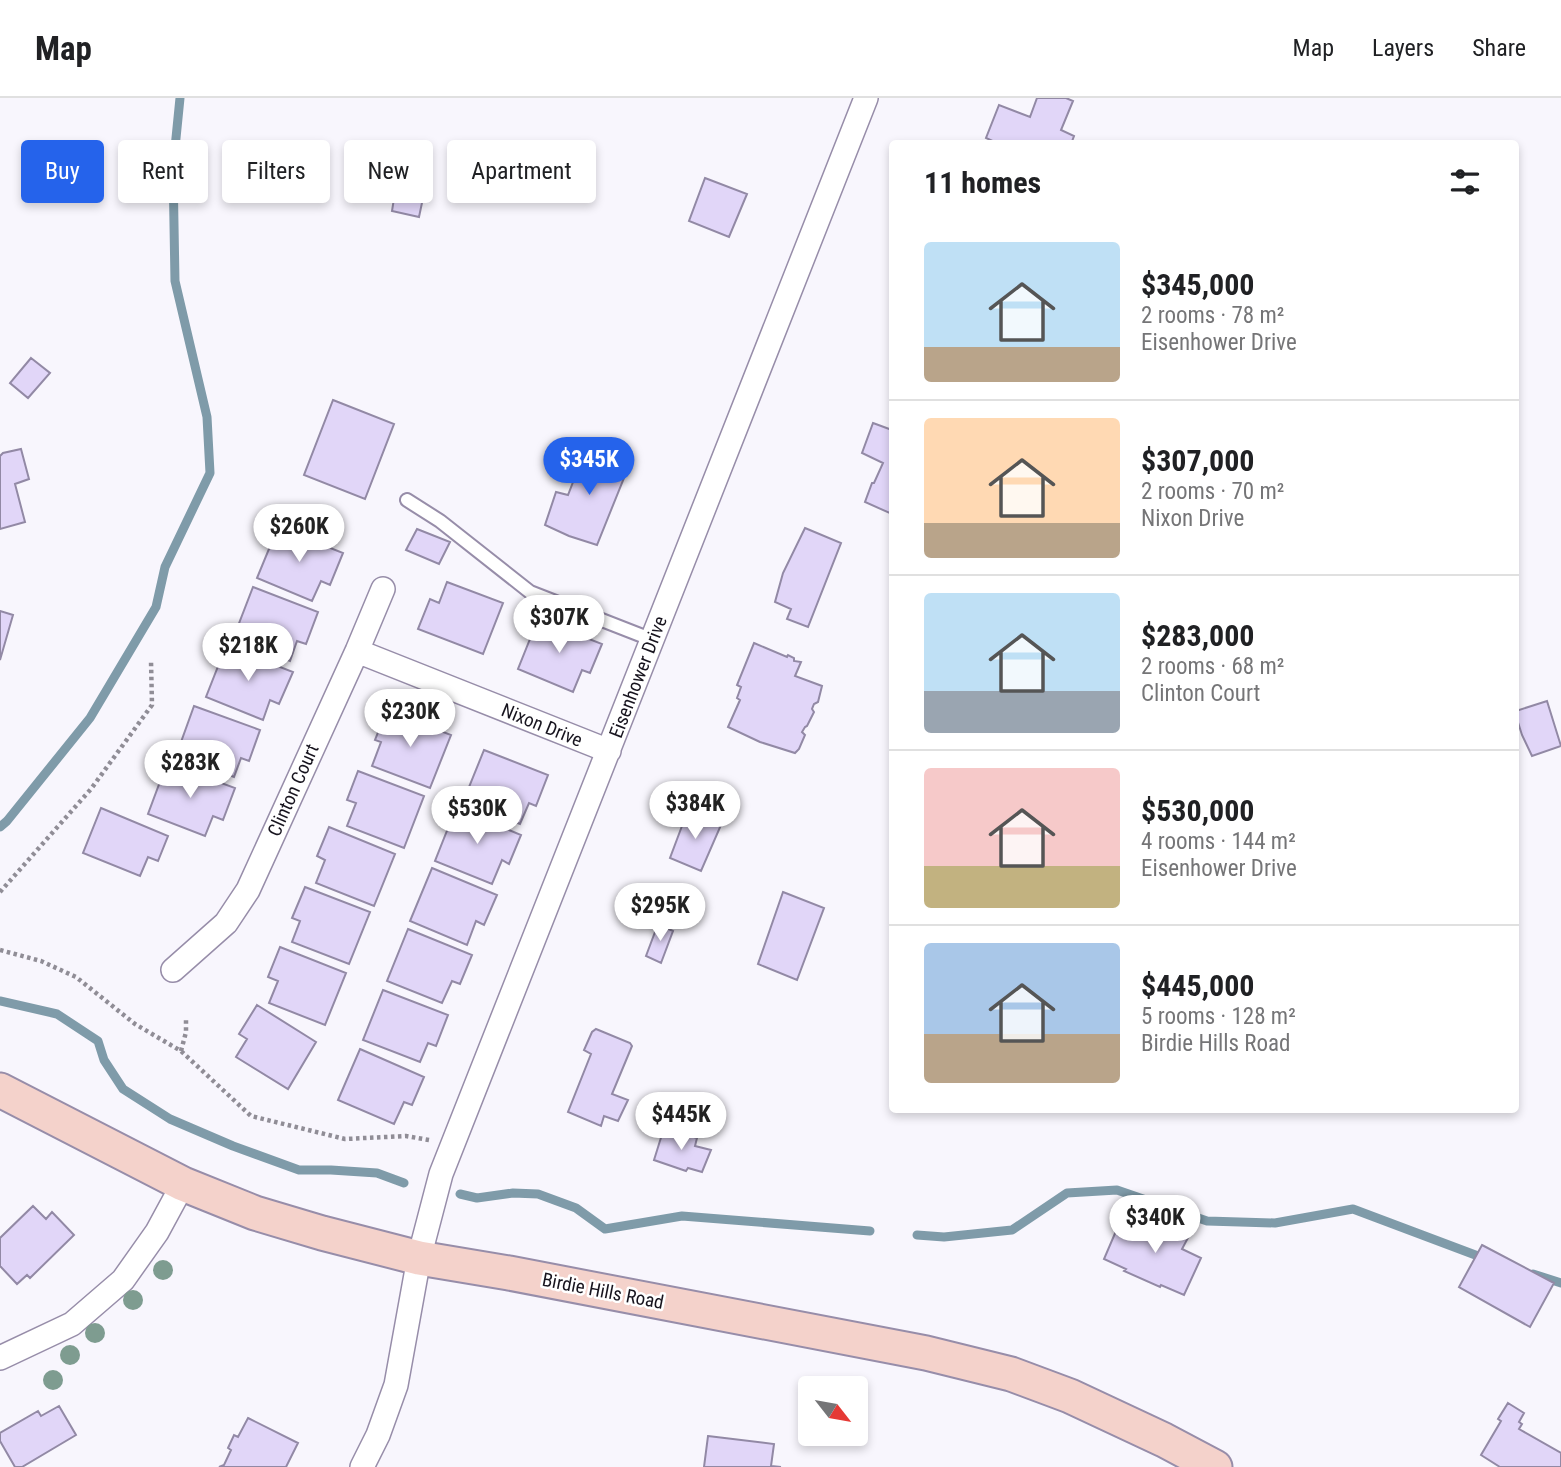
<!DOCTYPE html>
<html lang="en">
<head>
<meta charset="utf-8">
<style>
  body { margin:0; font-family:"Roboto Condensed",sans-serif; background:#f2f2f2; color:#202124; height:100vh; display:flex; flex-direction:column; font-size:26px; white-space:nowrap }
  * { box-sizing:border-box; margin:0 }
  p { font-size:23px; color:#757577 }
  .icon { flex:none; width:38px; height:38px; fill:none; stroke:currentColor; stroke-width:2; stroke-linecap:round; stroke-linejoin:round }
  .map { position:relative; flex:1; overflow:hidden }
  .details { position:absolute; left:889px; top:42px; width:630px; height:973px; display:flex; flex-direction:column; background:#fff; border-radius:7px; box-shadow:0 4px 10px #0003 }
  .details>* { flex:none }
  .hud { position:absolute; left:21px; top:42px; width:665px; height:63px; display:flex; gap:14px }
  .needle { width:46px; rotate:121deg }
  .buttons { position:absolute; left:798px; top:1278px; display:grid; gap:14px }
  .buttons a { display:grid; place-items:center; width:70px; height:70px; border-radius:7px; background:#fff; box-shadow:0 4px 10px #0003; font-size:35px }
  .price { position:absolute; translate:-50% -60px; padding:0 16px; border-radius:24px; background:#fff; color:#222; font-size:23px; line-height:46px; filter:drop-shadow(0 2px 4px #0008) }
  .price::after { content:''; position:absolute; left:50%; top:42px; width:21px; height:16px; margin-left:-10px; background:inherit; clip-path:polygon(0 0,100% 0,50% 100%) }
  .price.selected { background:#2563eb; color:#fff }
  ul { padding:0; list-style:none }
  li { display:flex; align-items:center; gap:21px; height:175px; padding:0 35px }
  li+li { border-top:2px solid #e0e0e0 }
  li span { display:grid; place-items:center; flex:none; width:196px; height:140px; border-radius:7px; color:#555 }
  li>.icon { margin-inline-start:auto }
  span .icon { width:84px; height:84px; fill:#fffc; stroke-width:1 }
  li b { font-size:30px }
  h2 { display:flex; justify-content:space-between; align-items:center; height:84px; padding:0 35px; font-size:30px }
  .tag { padding:0 24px; border-radius:7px; background:#fff; box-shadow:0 4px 10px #0003; font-size:24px; line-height:63px }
  .tag.selected { background:#2563eb; color:#fff }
  header { display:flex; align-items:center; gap:42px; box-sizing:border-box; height:98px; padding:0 35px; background:#fff; border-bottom:2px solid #e0e0e0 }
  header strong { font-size:33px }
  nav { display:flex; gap:38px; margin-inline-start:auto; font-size:24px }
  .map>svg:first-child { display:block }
</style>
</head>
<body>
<header>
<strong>Map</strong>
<nav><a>Map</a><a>Layers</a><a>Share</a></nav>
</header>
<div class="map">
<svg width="1561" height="1369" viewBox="0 0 1561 1369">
  <rect width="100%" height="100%" fill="#f8f6fd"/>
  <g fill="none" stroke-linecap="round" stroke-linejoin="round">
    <path stroke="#7f9ba9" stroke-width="9" d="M0,729l7,-6 83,-103 66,-111 9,-40 45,-94 -3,-56 -32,-136 -2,-113 7,-70
      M0,903l57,13 41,27 6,19 19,29 47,30 63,27 66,24h32l46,3 27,10
      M460,1096l17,4 36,-5 25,1 38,14 29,21 77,-13 188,15
      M917,1137l27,2 68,-7 55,-37 50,-3 90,31 68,2 78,-14 133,50
      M1533,1176l28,9"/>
  </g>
  <path fill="#e1d6f8" stroke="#9289a5" stroke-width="2" d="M1037,0h29l7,3 -12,29 13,6 -3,8h-72l-13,-6 13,-33 31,12z
    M705,80l42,16 -18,43 -40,-16z
    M395,94l28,6 -4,19 -27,-6z
    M31,260l19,15 -22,25 -18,-15z
    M333,302l61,24 -29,75 -61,-24z
    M873,325l19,7v84l-27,-12 7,-19h2l9,-20 -21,-10z
    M587,348l43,17 -33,82 -28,-9 -24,-11 11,-33 12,3z
    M21,351l8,30 -14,5 10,38 -25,7v-73l3,-3z
    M278,429l65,26 -13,32 -9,-4 -9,20 -55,-23z
    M805,430l36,15 -33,84 -21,-8 4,-10 -16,-7 8,-29z
    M417,431l33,13 -11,22 -33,-14z
    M447,484l56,21 -20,51 -65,-25 12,-30 9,4z
    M253,489l65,25 -12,32 -9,-3 -7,20 -57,-22z
    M0,513l13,4 -13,45z
    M538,521l64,25 -12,29 -8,-3 -9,22 -55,-23z
    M754,545l33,14 1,-2 6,3v3l7,1 -6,14 27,10 -4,16 -4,2 -2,5 2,3 -7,14 -2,1 -3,5 3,3 -6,14 -4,4 -35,-11 -32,-15 12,-27 -3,-2 4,-11 -4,-2z
    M226,548l67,26 -14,32 -9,-4 -7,20 -57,-23z
    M1547,603l14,45 -29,10 -10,-21 -6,-19v-5z
    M194,608l66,24 -11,31 -8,-3 -7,19 -58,-21z
    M387,612l64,25 -21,53 -58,-22 9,-24 -6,-2z
    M484,652l64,25 -12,31 -7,-3 -9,21 -57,-22z
    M167,665l68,25 -12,32 -10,-4 -8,20 -57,-22z
    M358,673l66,25 -20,52 -57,-22 9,-23 -9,-3z
    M101,710l67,28 -10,25 -10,-4 -8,19 -57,-23z
    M456,710l65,27 -12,29 -7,-4 -10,24 -57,-23z
    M688,712l33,15 -20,46 -31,-13z
    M329,729l66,27 -21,52 -58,-23 9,-23 -8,-4z
    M432,770l65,27 -13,30 -8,-4 -9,24 -57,-24z
    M305,789l65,25 -21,52 -57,-22 8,-21 -8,-3z
    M783,794l41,16 -27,72 -39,-16z
    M658,826l15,7 -12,32 -15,-7z
    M408,831l64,26 -12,29 -8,-3 -10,22 -55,-22z
    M280,849l66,26 -21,52 -56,-22 9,-22 -10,-4z
    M383,892l65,25 -12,31 -8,-3 -8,19 -57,-22z
    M257,907l59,37 -28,47 -52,-32 11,-18 -8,-5z
    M596,931l34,14 2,3 -20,48 16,6 -10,21 -14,-5 -3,10 -33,-14 23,-58 -7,-4 8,-18z
    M360,951l64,28 -12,28 -8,-3 -10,22 -56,-24z
    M664,1030l33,10 -2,8 16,4 -9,22 -14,-4 -2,3 -32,-11z
    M33,1108l13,13 6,-7 22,23 -44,43 -3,-3 -10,9 -17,-18v-28z
    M1153,1119l37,17 -8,15 19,9 -17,37 -23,-10 -1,2 -36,-16 2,-2 -22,-10 15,-35 26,9z
    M1482,1147l72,38 -24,44 -71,-40z
    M1508,1305l16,10 -5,9 3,2 -3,5 42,24v14h-61l-19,-12 20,-34 -3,-2z
    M59,1308l17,29 -54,32h-7l-15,-26v-8l38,-22 3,5z
    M248,1320l50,25 -12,24h-67l5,-2 7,-15 -3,-2 6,-13 4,2z
    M708,1338l66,8 -3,22 10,1h-77z"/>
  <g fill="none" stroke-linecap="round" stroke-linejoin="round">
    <g stroke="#978da9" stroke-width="16">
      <path id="lane" d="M407,402l33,21 90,71 123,48"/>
    </g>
    <g stroke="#978da9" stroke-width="26">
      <path id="street" d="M357,553l252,100
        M173,872l53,-47 22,-33 109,-239 26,-62
        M0,1260l72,-34 51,-44 34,-48 26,-48
        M362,1369l16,-32 18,-50 23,-127 22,-84 425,-1076"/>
    </g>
    <g stroke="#978da9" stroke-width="37">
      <path id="secondary" d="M0,992l183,94 72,29 67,20 97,25 90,15 417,80 85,21 59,22 94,44 51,27"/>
    </g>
    <path stroke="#908d96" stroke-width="4.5" stroke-dasharray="3.5 3.5" stroke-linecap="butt" d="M0,794l91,-103 61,-84 -1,-44
      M0,852l41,11 35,16 59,47 46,27 70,65 94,23 61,-3 23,4
      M181,953l5,-19v-14"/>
    <use href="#lane" stroke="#fff" stroke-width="12"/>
    <use href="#street" stroke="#fff" stroke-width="23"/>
    <use href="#secondary" stroke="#f4d2cb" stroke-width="33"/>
  </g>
  <g fill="#7e9c90">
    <circle cx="163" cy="1172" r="10"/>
    <circle cx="133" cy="1202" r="10"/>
    <circle cx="95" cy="1235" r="10"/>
    <circle cx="70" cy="1257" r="10"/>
    <circle cx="53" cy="1282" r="10"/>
  </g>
  <g text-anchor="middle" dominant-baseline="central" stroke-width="5" stroke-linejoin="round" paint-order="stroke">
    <g font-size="19" fill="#17141e" stroke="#fff">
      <text transform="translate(638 579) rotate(-69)">Eisenhower Drive</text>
      <text transform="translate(542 627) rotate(22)">Nixon Drive</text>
      <text transform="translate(293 692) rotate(-66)">Clinton Court</text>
      <text transform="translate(603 1193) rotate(11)">Birdie Hills Road</text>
    </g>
  </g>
</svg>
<div class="buttons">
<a><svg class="needle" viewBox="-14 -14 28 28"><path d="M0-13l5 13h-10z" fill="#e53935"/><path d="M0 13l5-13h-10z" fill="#757577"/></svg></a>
</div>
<b class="price selected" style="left:589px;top:399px">$345K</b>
<b class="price" style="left:299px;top:466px">$260K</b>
<b class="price" style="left:559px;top:557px">$307K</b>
<b class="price" style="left:248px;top:585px">$218K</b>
<b class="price" style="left:410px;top:651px">$230K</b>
<b class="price" style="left:190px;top:702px">$283K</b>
<b class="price" style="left:695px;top:743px">$384K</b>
<b class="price" style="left:477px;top:748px">$530K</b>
<b class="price" style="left:660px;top:845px">$295K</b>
<b class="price" style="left:681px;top:1054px">$445K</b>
<b class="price" style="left:1155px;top:1157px">$340K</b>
<div class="hud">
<a class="tag selected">Buy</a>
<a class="tag">Rent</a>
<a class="tag">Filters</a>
<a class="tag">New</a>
<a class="tag">Apartment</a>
</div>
<section class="details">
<h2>11 homes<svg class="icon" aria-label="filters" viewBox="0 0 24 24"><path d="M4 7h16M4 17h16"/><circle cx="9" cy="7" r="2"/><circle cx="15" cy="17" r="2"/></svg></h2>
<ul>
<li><span style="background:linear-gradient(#bfe0f5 75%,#b9a48a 0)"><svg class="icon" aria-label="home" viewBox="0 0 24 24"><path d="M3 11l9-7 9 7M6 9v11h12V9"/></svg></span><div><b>$345,000</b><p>2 rooms · 78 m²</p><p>Eisenhower Drive</p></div></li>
<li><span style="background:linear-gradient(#ffd9b3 75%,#b9a48a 0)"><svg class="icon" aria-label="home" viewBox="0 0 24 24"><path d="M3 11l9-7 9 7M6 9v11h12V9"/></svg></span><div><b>$307,000</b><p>2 rooms · 70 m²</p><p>Nixon Drive</p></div></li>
<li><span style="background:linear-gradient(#bfe0f5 70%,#9aa5b1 0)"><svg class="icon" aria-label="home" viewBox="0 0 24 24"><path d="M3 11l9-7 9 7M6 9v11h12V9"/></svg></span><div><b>$283,000</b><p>2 rooms · 68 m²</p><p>Clinton Court</p></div></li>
<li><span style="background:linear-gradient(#f6c9c9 70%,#c2b280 0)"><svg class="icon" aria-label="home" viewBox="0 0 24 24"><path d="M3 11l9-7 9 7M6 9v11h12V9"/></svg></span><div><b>$530,000</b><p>4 rooms · 144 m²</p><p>Eisenhower Drive</p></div></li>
<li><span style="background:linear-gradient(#a9c7e8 65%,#b9a48a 0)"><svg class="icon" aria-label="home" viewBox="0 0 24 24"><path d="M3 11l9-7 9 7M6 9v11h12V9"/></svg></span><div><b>$445,000</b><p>5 rooms · 128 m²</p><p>Birdie Hills Road</p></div></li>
</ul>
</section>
</div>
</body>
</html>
